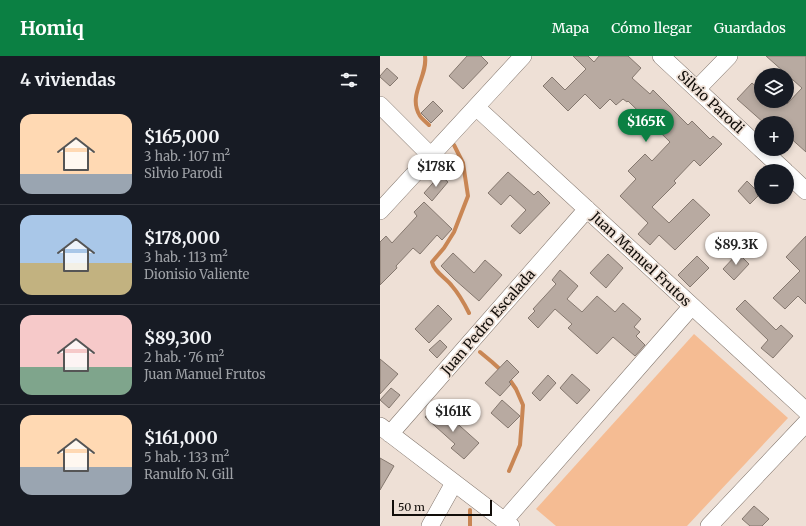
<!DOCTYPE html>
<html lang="es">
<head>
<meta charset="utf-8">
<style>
  body { margin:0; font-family:Merriweather,serif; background:#20242c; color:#f1f3f6; height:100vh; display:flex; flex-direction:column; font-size:15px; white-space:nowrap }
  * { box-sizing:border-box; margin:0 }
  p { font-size:13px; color:#9ea1a6 }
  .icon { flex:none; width:22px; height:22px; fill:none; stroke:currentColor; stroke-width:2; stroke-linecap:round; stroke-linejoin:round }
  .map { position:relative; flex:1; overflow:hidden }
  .details { display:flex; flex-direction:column; background:#171b24; width:380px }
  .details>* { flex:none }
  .buttons { position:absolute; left:374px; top:12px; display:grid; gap:8px }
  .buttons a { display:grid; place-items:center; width:40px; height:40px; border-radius:50%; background:#171b24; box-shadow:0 2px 6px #0003; font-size:20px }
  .scale { position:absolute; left:12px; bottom:10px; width:100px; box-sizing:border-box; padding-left:4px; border:2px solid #120e0a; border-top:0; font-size:11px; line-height:14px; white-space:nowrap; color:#120e0a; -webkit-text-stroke:3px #eee0d6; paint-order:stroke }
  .price { position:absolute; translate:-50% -34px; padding:0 9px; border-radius:14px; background:#fff; color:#222; font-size:13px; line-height:26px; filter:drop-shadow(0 1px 2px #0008) }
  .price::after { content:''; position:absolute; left:50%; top:24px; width:12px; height:9px; margin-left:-6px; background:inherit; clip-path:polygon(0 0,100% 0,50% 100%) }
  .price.current { background:#0b8043; color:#fff }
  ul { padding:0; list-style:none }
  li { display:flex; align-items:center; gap:12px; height:100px; padding:0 20px }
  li+li { border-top:1px solid #363941 }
  li span { display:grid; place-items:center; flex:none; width:112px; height:80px; border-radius:12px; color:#555 }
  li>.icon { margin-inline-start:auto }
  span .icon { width:48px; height:48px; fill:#fffc; stroke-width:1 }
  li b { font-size:17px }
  h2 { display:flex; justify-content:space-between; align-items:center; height:48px; padding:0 20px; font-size:17px }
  header { display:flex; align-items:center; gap:24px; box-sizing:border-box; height:56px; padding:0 20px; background:#0b8043; color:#fff }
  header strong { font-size:19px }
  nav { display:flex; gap:22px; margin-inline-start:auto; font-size:14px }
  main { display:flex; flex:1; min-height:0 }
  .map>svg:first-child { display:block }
</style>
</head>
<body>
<header>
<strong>Homiq</strong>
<nav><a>Mapa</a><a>Cómo llegar</a><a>Guardados</a></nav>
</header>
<main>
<section class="details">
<h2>4 viviendas<svg class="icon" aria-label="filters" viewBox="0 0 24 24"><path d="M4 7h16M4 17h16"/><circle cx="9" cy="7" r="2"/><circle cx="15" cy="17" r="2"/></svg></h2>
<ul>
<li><span style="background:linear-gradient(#ffd9b3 75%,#9aa5b1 0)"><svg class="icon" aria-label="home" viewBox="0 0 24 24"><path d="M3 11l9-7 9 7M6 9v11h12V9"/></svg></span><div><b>$165,000</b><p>3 hab. · 107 m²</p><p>Silvio Parodi</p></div></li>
<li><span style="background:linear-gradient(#a9c7e8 60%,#c2b280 0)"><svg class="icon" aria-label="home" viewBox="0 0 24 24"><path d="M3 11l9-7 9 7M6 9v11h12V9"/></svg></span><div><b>$178,000</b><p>3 hab. · 113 m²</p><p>Dionisio Valiente</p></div></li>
<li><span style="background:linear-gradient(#f6c9c9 65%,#7fa58c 0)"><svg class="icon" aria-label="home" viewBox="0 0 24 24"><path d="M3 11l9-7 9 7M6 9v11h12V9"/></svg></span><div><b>$89,300</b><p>2 hab. · 76 m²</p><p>Juan Manuel Frutos</p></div></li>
<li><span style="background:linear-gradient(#ffd9b3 65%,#9aa5b1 0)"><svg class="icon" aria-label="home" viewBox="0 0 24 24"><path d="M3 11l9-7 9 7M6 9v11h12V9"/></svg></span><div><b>$161,000</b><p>5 hab. · 133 m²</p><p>Ranulfo N. Gill</p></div></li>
</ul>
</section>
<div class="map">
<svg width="426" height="470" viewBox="0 0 426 470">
  <rect width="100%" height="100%" fill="#eee0d6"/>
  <path fill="#f5bc93" d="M314,278l94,84 -101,108h-131l-20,-17z"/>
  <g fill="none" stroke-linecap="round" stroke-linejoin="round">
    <path stroke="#c98654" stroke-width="4" d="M45,0c3,21 -18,39 -5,60 2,3 6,6 9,9
      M74,89l9,18 5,33 -14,36 -10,16 -12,14c2,10 14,16 20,24 7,8 12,17 17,27
      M100,296l12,10 11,10
      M127,320l9,13 7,16 -3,40 -11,26
      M90,454v16"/>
  </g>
  <path fill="#b8aaa1" stroke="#85786f" d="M87,0h14l7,7 -25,26 -14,-13z
    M193,0h15l6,6 5,-6h29l13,12 -9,10 18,16 3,-4 35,35 4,-4 18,18 3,-3 9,8 -22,22 -6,-6 -20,21 2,2 -24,24 17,16 24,-24 17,16 -35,35 -16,-15 -9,10 -12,-11 10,-11 -28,-27 16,-17 -8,-8 17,-17 7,7 18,-19 -42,-41 -1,1 -4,-3 -7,6 -6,-6 -10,10 -15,-15 -17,17 -25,-25 9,-9 13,13 21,-21z
    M386,0h40v96l-19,-17v-12h-23l-27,-24 15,-16 9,8v10h22l4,3 15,-16z
    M7,12l11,10 -8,8 -10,-9v-1z
    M53,45l10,10 -12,12 -10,-10z
    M128,116l26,23 4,-4 12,12 -30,31 -9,-8 15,-16 -16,-15 -9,10 -13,-12z
    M60,119l8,7 -16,19 -8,-8z
    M367,125l13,13 -10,10 -12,-13z
    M44,146l28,27 -10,11 -5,-5 -17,19 -7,-6 -17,18 1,2 -17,17v-43l6,-6 6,7 25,-27 -3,-4z
    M426,180v68l-8,-8 -13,13 -12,-11 27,-27 -14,-14z
    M73,197l21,20 11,-13 17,15 -23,26 -25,-22 -13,-13z
    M358,197l11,11 -15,16 -11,-11z
    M228,198l15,14 -17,20 -16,-15z
    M317,200l12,12 -19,19 -12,-12z
    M180,214l18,16 -11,13 15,13 15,-16 18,16 8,-9 18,16 -7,8 6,5 -4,4 9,9 -10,11 -22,-19 -16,17 -29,-26 4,-4 -17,-15 -17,19 -10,-10 7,-7 -2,-2 23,-25 -4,-4z
    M365,244l31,30 5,-5 12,11 -20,22 -12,-10 7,-8 -32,-31z
    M58,249l14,14 -23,24 -14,-14z
    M60,284l7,7 -10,11 -8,-8z
    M0,303l18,15 -18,20z
    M127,304l12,12 -10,10 2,2 -11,12 -15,-13z
    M192,318l18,16 -13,14 -17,-16z
    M168,319l8,8 -16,18 -8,-8z
    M11,332l9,7 -11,13 -9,-8z
    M122,344l18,16 -12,12 -17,-15z
    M55,350l15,13 1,-1 28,25 -15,16 -13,-11 4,-4 -30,-27z
    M0,402l14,8 -14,24z
    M374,450l15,13 -7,7h-12l-8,-7z"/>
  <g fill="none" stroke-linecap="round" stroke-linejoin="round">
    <g stroke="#83766d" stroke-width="18">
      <path id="minor" d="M281,0l100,93
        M317,33l32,-33
        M0,49l51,51
        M96,51l330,304
        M381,93l24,22
        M407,117l19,18
        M0,155l143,-155
        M0,370l131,100
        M10,378l197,-225
        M124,465l188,-215
        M50,470l24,-43
        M329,470l97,-103"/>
    </g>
    <use href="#minor" stroke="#fff" stroke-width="17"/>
  </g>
  <g text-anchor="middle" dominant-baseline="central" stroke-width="3.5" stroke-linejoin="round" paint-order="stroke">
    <g font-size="14" fill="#120e0a" stroke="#eee0d6">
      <text transform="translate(331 46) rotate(43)">Silvio Parodi</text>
      <text transform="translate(261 203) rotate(43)">Juan Manuel Frutos</text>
      <text transform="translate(108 266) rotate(-49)">Juan Pedro Escalada</text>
    </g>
  </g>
</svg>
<div class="buttons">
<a><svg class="icon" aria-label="layers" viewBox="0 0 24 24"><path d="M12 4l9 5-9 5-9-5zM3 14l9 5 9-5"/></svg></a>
<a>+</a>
<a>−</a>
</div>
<div class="scale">50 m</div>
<b class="price current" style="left:266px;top:87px">$165K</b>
<b class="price" style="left:56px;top:132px">$178K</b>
<b class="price" style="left:356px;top:210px">$89.3K</b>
<b class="price" style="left:73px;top:377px">$161K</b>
</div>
</main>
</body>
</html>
